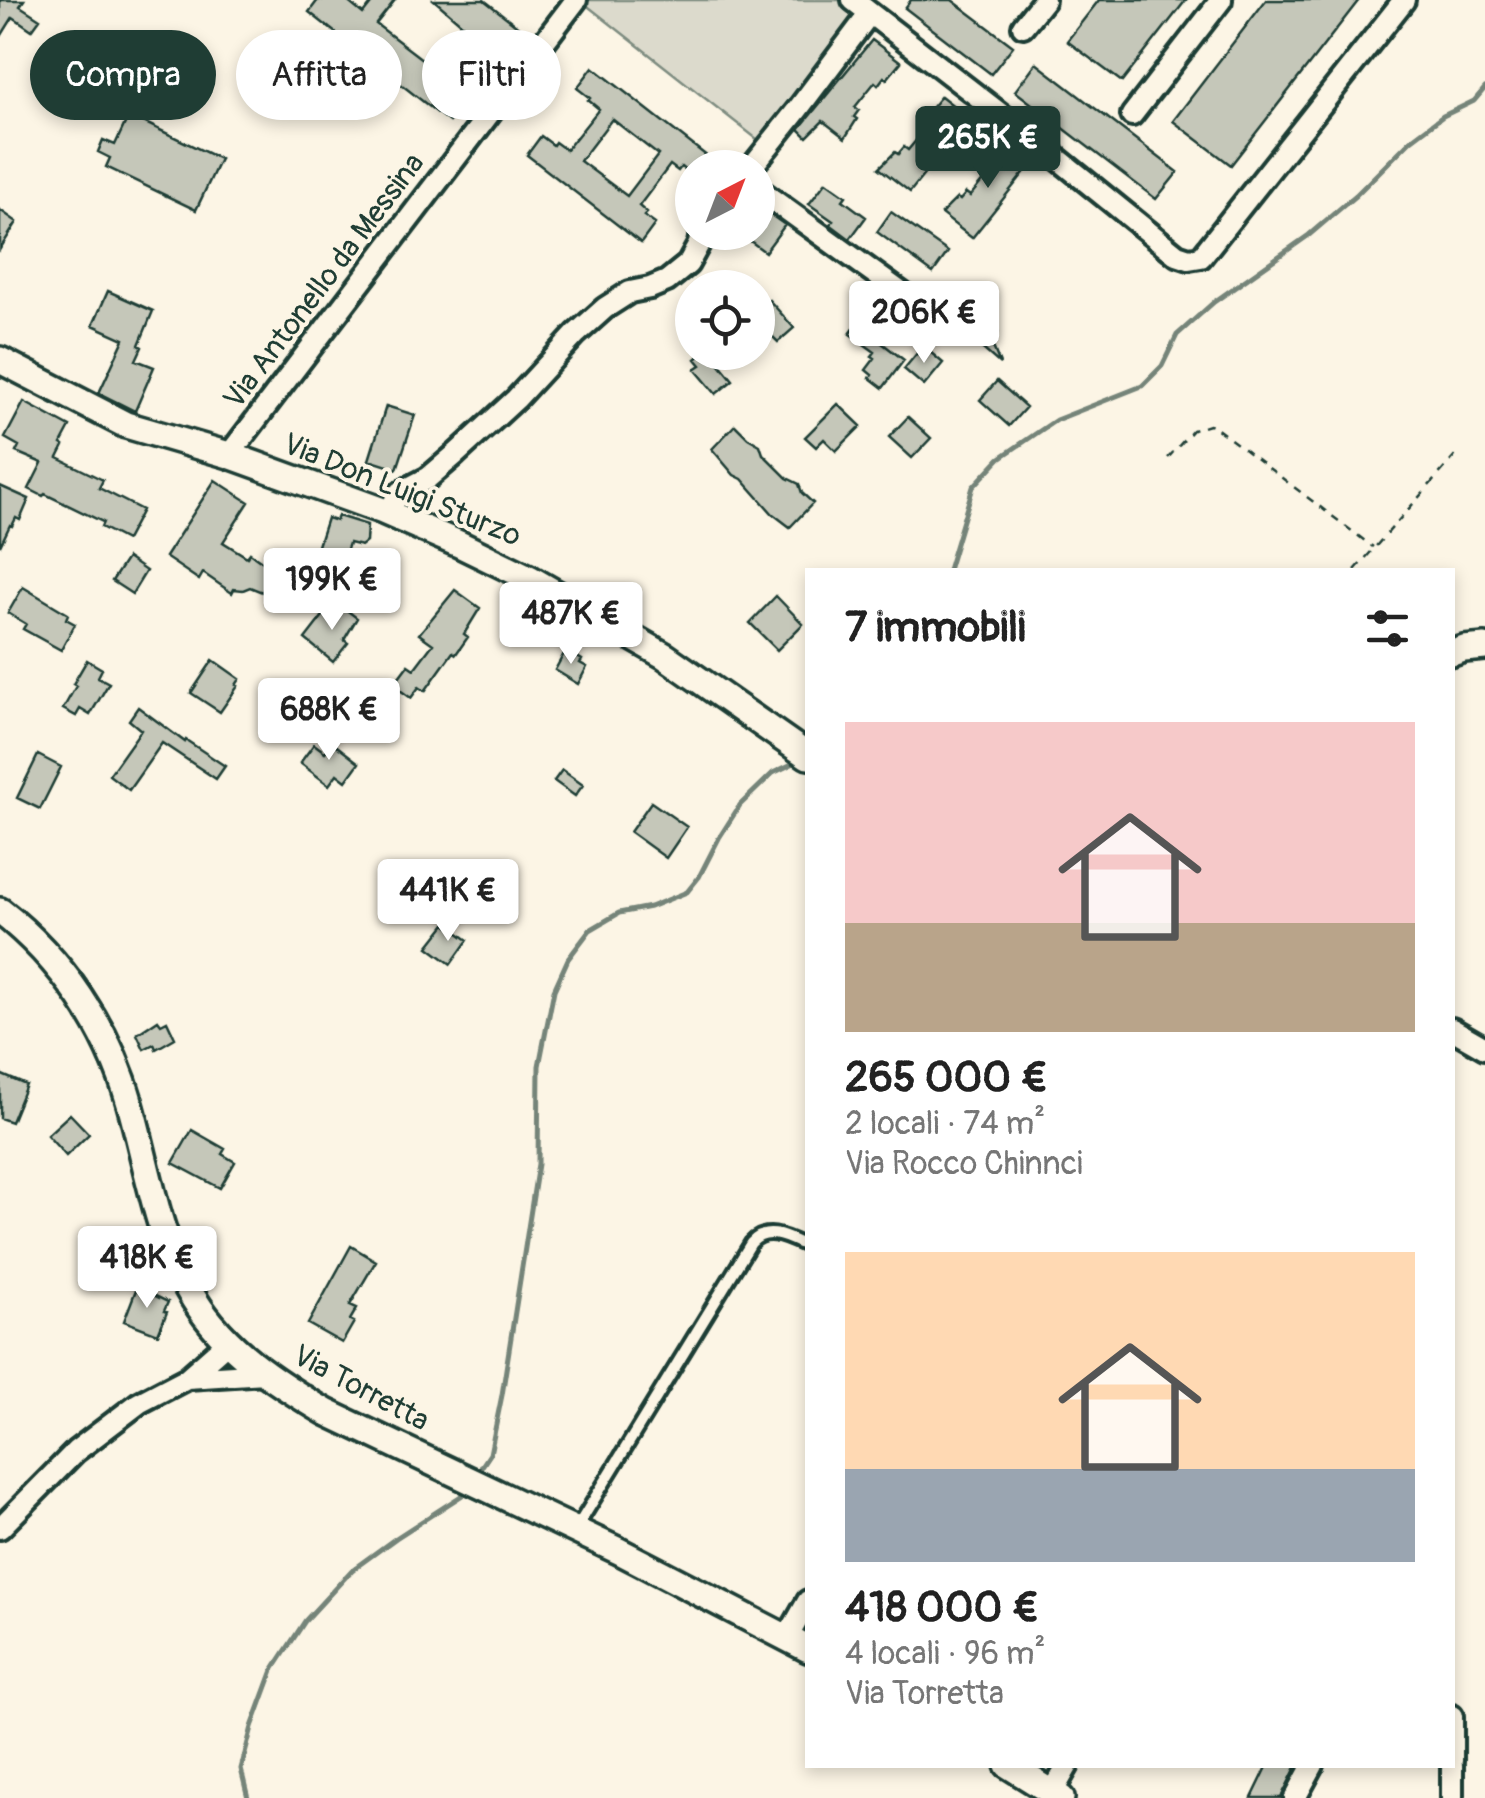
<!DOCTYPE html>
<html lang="it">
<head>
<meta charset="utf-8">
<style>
  body { margin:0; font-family:Pangolin,sans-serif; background:#f2f2f2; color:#222; height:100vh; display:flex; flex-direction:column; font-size:38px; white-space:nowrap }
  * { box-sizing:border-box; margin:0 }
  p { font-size:32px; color:#767676 }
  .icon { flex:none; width:55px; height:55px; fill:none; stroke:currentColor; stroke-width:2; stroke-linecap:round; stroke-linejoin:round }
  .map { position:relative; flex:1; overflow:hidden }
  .panel { position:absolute; left:805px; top:568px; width:650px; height:1200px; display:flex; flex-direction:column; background:#fff; border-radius:0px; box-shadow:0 5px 15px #0003 }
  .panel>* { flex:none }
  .hud { position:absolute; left:30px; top:30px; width:625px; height:90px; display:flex; gap:20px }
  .needle { width:65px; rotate:42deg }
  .tools { position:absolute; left:675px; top:150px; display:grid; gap:20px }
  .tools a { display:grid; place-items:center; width:100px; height:100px; border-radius:50%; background:#fff; box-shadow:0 5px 15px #0003; font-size:50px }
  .price { position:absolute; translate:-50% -85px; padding:0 22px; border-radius:10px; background:#fff; color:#222; font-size:32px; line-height:65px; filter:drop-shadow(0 2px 5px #0008) }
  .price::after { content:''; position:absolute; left:50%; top:60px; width:30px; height:22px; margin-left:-15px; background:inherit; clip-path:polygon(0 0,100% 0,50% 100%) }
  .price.selected { background:#1f3d34; color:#fff }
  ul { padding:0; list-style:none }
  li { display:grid; align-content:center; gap:20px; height:530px; padding:0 40px }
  li span { display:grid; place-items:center; height:310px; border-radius:0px; color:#555 }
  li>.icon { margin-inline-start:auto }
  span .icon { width:180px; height:180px; fill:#fffc; stroke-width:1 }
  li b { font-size:42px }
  h2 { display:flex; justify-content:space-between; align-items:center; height:120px; padding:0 40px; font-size:42px }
  .pill { padding:0 35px; border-radius:45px; background:#fff; box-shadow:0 5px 15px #0003; font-size:35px; line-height:90px }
  .pill.selected { background:#1f3d34; color:#fff }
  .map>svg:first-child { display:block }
</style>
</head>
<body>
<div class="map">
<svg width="1485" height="1798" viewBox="0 0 1485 1798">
  <rect width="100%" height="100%" fill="#fcf5e5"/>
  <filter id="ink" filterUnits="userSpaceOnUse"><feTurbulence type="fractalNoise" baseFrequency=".01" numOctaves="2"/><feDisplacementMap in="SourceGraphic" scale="20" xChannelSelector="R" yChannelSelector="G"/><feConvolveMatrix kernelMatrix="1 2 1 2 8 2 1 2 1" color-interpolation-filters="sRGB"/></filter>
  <g filter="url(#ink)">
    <path fill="#dcdacc" stroke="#7e8c80" stroke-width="2.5" d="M580,0h290l-108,143z"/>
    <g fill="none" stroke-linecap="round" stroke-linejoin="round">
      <path stroke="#758479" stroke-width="5" d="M948,570l25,-83 27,-29 56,-38 86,-34 20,-20 15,-31 37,-33 95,-67 47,-40 55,-55 32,-24 31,-15 11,-13
        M480,1469l10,-15 12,-59 22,-141 14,-90 1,-98 15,-76 14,-31 22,-29 29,-17 31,-6 37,-15 12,-15 20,-39 21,-33 33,-32 21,-10
        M248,1798l-7,-29 11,-42 21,-57 32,-49 47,-51 44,-32 68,-44"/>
    </g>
    <path fill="#c5c7b9" stroke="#1f3d34" stroke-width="2.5" fill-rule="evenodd" d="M0,0h24l-4,6 20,13 -8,11 -19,-13 -13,21z
      M318,0h28l17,14 11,-14h21l-19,24 55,42 32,-41 -29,-25h50l36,28 -19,25 -23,-18 -33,42 24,19 -20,26 -140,-110z
      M911,0h41l61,46 -22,28 -86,-66z
      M1099,0h87l-64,82 -55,-41z
      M1266,0h93l-128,165 -58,-44z
      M872,40l29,22 -14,17 -3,-2 -6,8 -3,-3 -20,25 4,3 -5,7 3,2 -12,19 -22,-17 -16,16 -8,-8z
      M1036,63l142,109 -22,27 -141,-108z
      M593,67l115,90 -8,11h-8v8l-11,-9 -3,4 -8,-6 -31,41 8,7 -3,3 11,8 -14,19 -114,-88 14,-19 12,9 2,-3 11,8 33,-41 -11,-9 2,-2 -13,-10zM612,119l46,36 -31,41 -47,-35z
      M941,96l28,22 -59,74 -31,-24 16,-16 3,2 6,-7 4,3 20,-24 -4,-3 6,-8 -3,-2z
      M129,115l91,44 -24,51 -90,-43 4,-9 -12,-6 5,-12 12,5z
      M1003,142l28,22 -59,74 -31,-24 16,-16 3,2 6,-7 4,3 20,-24 -4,-3 6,-8 -3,-2z
      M826,182l20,14 -3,4 23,17 -16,22 -20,-15 3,-3 -24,-17z
      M758,206l27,19 -20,27 -27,-20h20z
      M0,210l17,12 -17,27z
      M891,212l57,40 -15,21 -56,-41z
      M108,291l45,20 -14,34 3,2 -6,13 18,7 -19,44 -36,-18 25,-54 -31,-14z
      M769,300l25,28 -16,14 -6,-6 -3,3 -11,-13v-16z
      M866,312l25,19 -9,12 22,17 -21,28 -13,-10 2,-3 -6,-5 9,-12 -3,-2 3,-4 -25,-18z
      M984,320l14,13 -7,9 9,22 -31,-27z
      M923,346l20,17 -19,23 -20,-17z
      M704,352h6l23,28 -17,14 -21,-25 6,-4 -5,-6z
      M997,381l29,26 -17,19 -29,-26z
      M24,402l46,25 -9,17 3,2 -6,12 45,22 -4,8 43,22 -16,30 -25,-13 2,-5 -58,-28 -2,2 -14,-7 13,-26 -26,-11 3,-6 -14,-8z
      M838,404l23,22 -25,25 -12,-12 -8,8 -11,-10z
      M386,406l29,9 -18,54 -28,-9z
      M908,417l23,21 -19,20 -23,-21z
      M735,425l13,13 12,7 3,9 24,24 12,6 3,9 11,10 -23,24 -17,-13 -31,-35 -8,-4 -22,-26z
      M215,480l34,22 -26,40 24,15 3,-4 16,11 11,1 -15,27 -12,-5 -7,3 -9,-1 -2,4 -29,-20 -4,7 -34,-23z
      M0,486l29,13 -9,21 -4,-2 -4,8 -2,-1 -10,21z
      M338,516l29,9 -1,17 -5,4 -12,-3 -3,9 -6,-2 -10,6 -14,-4 11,-34 9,3z
      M127,558l19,13 -14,23 -20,-13z
      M23,587l45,27 -2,5 9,5 -14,26 -38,-21 3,-5 -18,-11z
      M455,590l25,18 -16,26 4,3 -12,17 -3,-2 -28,39 -6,-4 -8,11 -18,-13 15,-20 6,4 19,-25 -14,-10z
      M776,596l27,28 -26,26 -27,-27z
      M340,605l17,13 -13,22 4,3 -15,19 -28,-23 21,-27 5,5z
      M566,650l16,10 -2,3 7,4 -9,17 -23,-14z
      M87,660l15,9 -4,8 11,6 -19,32 -10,-6 -4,7 -13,-7 13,-23 -3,-2z
      M213,660l27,19 -4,6 2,1 -18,26 -29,-19z
      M138,707l47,35 1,-2 39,26 -9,13 -54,-36 -33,47 -20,-15 32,-45 -12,-10z
      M333,743l26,20 -13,18 -9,-7 -8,11 -29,-22 14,-19 11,8z
      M38,755l23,12 -21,42 -23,-11z
      M562,770l21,15 -8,11 -21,-15z
      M651,802l36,25 -21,31 -36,-26z
      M446,924l22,16 -17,24 -23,-17z
      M158,1020l3,4 6,-3 8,17 -19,11 -2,-5 -10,5 -7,-15z
      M0,1074l26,11 -15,37 -11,-4z
      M70,1114l19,20 -23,22 -19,-21z
      M192,1130l33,19 -3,5 13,8 -15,26 -47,-25z
      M351,1246l25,15 -26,44 7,3 -7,12 4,2 -12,21 -34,-19z
      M137,1287l31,15 -4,9 3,1 -9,22 -34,-13z
      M1268,1765h29l-16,33h-29z"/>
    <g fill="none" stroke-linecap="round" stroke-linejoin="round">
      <g stroke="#1f3d34" stroke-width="18">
        <path id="service" d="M576,1529l175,-286c16,-18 37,-5 57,4"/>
      </g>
      <g stroke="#1f3d34" stroke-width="28">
        <path id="minor" d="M853,0l193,149 131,106 12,4 12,-2 203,-257
          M1023,26l21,-26
          M1132,115l89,-115
          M751,168l47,-59 72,-96
          M758,189l166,120
          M229,455l347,-455
          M389,514l7,-16 5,-6 27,-14 28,-24 60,-55 60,-65 29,-26 25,-16 20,-4 17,-7 21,-17 11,-20 2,-12
          M1452,1029l33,19
          M187,1378l78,-5
          M0,1528l76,-77 63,-48 48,-25 42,-37
          M787,1638l21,-37
          M1452,1716v45
          M1452,1765v33
          M1052,1793l16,-28
          M1295,1798l18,-33"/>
      </g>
      <g stroke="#1f3d34" stroke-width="32">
        <path id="tertiary" d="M0,360l126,65 103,30 154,56 76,33 72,35 134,77 143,100
          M1452,653l12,-4 21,-2
          M0,911c62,48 109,118 130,193 19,67 27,135 64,195 31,51 83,84 132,113l293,139 189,98
          M1008,1765l53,33"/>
      </g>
      <path stroke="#1f3d34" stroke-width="2.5" stroke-dasharray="8 8" stroke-linecap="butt" d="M1168,458l25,-28 16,-5 7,3 157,119
        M1355,570l101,-115"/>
      <use href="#service" stroke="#fcf5e5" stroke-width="10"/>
      <use href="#minor" stroke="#fcf5e5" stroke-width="20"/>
      <use href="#tertiary" stroke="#fcf5e5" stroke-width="25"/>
    </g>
  </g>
  <g text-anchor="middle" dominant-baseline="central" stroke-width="8" stroke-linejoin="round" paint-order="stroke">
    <g font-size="30" fill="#1f3d34" stroke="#fcf5e5">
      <text transform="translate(324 281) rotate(-53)">Via Antonello da Messina</text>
      <text transform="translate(402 490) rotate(22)">Via Don Luigi Sturzo</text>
      <text transform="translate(361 1388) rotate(28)">Via Torretta</text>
    </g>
  </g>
</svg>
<div class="tools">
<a><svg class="needle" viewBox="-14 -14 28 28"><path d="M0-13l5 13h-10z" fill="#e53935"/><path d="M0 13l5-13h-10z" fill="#767676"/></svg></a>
<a><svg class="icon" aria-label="locate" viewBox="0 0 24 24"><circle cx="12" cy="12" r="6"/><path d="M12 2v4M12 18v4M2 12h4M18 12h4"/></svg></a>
</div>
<b class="price selected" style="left:988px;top:191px">265K €</b>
<b class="price" style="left:924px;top:366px">206K €</b>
<b class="price" style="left:332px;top:633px">199K €</b>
<b class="price" style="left:571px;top:667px">487K €</b>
<b class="price" style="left:329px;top:763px">688K €</b>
<b class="price" style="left:448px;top:944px">441K €</b>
<b class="price" style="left:147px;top:1311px">418K €</b>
<div class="hud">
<a class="pill selected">Compra</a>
<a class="pill">Affitta</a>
<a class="pill">Filtri</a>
</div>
<section class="panel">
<h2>7 immobili<svg class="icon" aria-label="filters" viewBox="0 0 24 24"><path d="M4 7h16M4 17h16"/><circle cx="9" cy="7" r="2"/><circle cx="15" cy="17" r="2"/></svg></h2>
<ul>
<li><span style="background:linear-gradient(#f6c9c9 65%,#b9a48a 0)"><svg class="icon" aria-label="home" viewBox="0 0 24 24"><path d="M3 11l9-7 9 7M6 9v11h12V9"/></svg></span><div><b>265 000 €</b><p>2 locali · 74 m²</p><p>Via Rocco Chinnci</p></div></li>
<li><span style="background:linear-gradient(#ffd9b3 70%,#9aa5b1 0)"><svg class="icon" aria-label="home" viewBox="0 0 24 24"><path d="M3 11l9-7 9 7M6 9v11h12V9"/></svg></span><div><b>418 000 €</b><p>4 locali · 96 m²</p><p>Via Torretta</p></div></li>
</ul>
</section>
</div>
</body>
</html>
